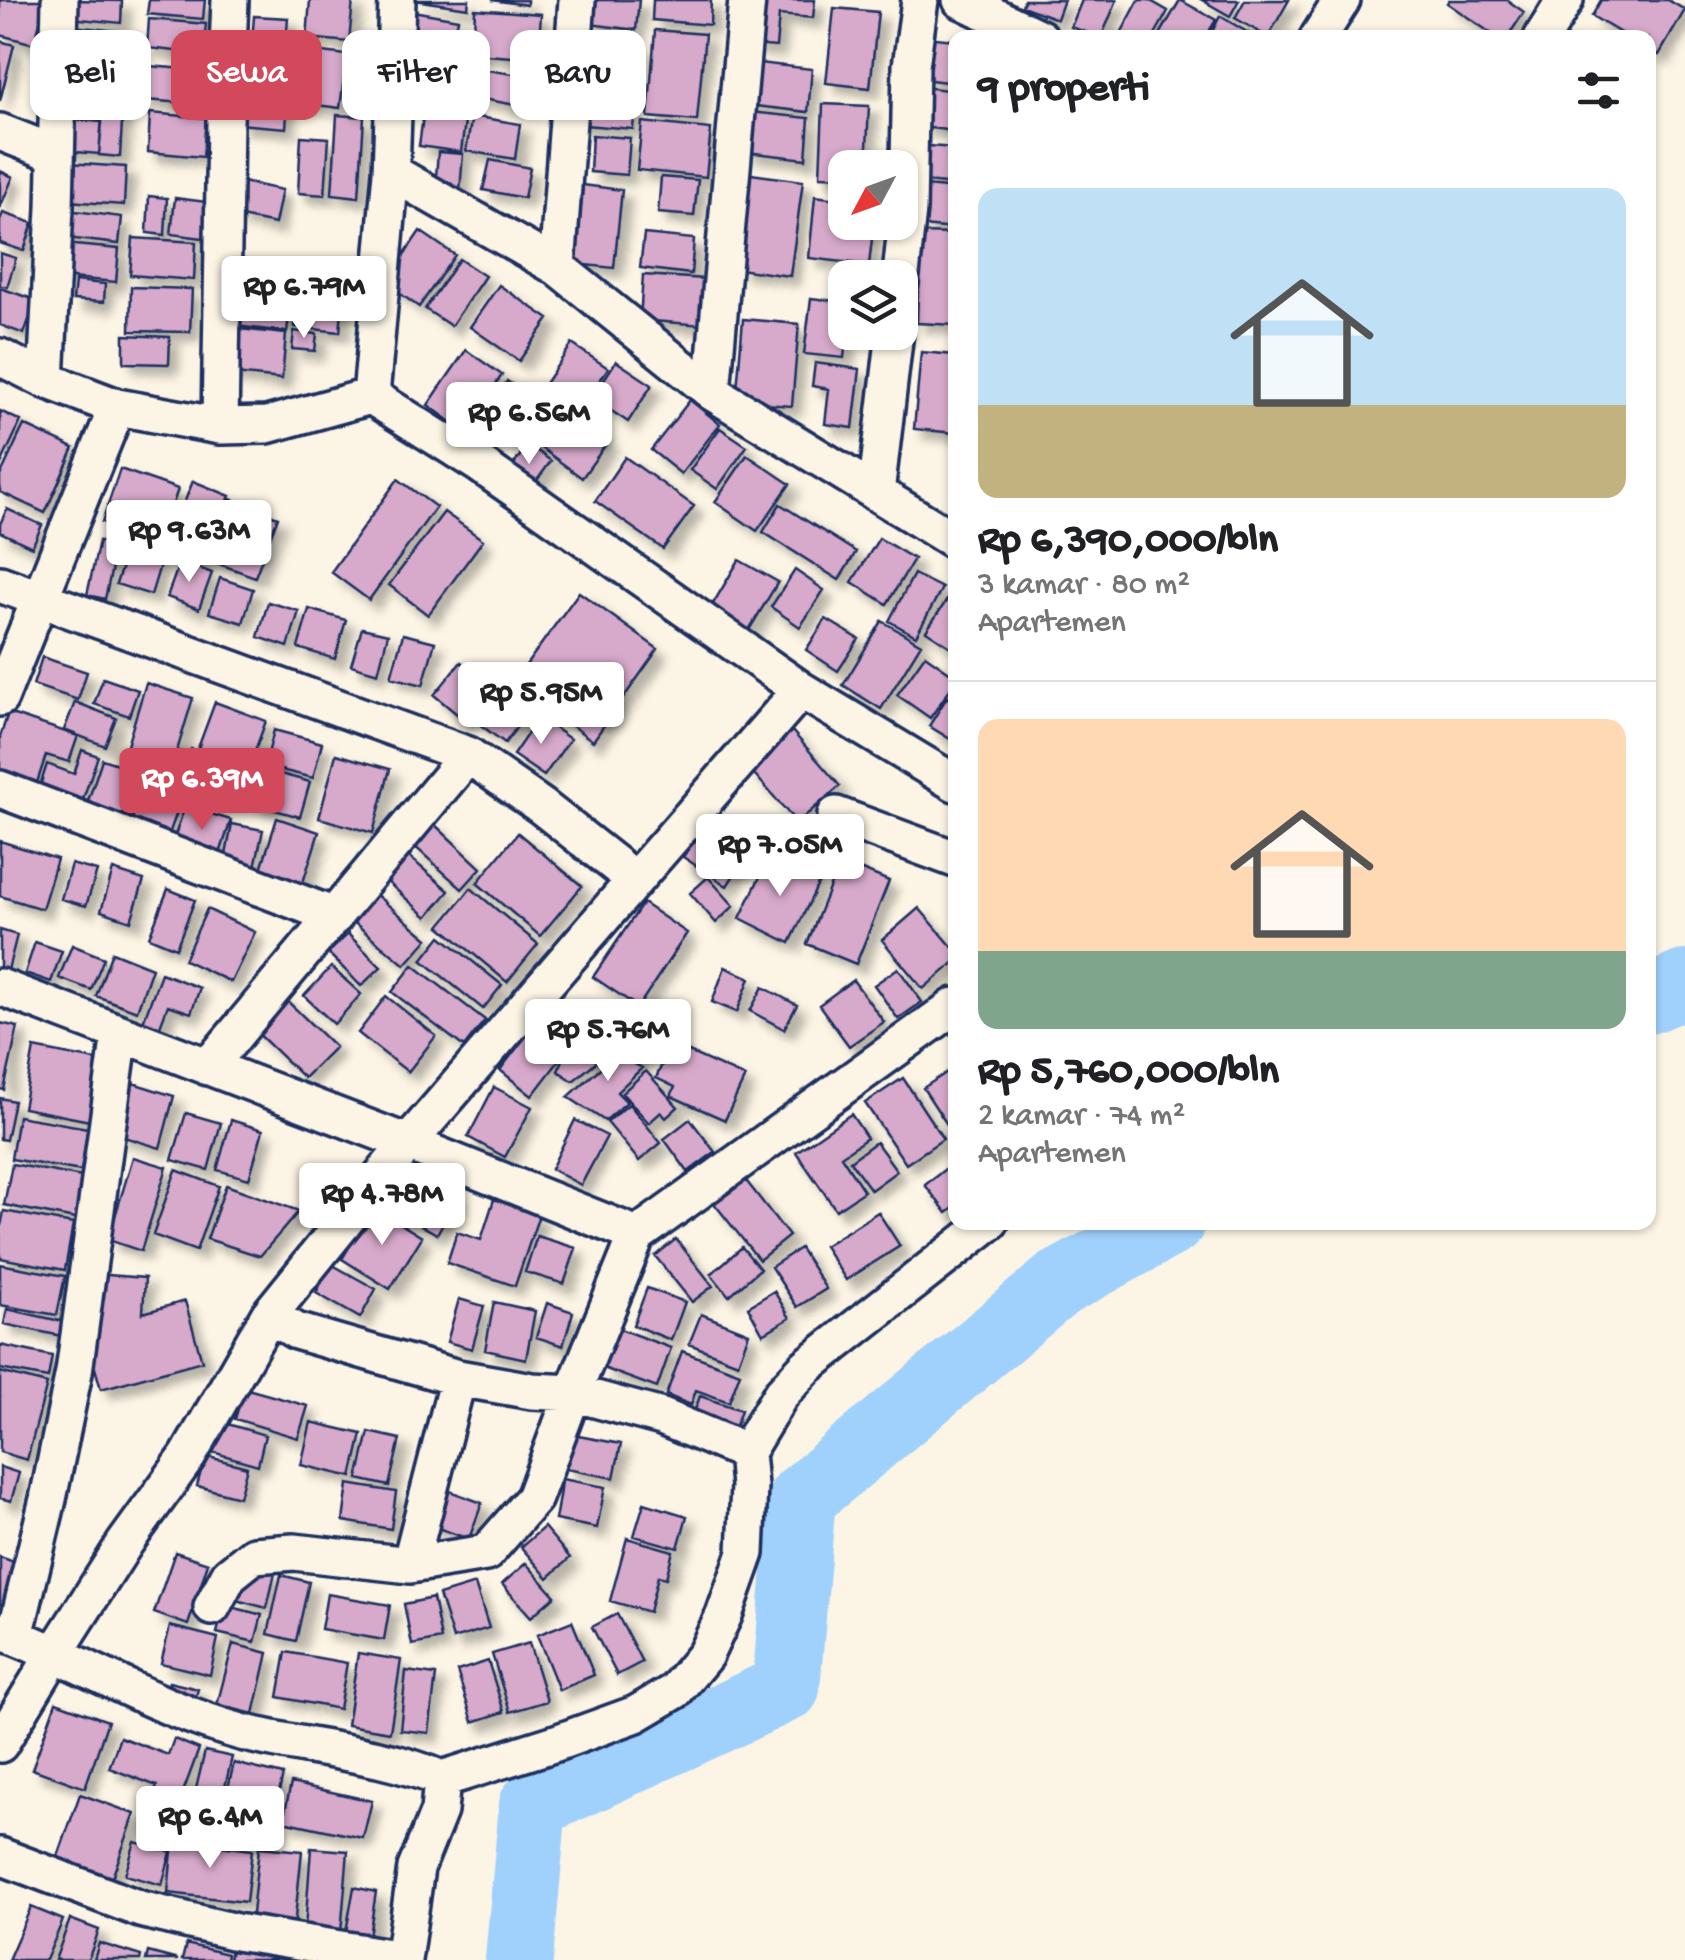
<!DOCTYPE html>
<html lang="id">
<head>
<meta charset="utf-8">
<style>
  body { margin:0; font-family:"Gochi Hand",sans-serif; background:#f2f2f2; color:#202124; height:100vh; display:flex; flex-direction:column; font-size:38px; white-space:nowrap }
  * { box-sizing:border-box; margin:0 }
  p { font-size:32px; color:#757577 }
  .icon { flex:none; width:55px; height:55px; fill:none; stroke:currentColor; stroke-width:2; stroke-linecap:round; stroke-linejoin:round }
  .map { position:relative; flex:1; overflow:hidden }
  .details { position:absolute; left:948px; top:30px; width:708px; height:1200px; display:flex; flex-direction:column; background:#fff; border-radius:20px; box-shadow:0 2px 8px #0004 }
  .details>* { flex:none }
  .guide { position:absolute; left:30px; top:30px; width:768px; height:90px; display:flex; gap:20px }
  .needle { width:65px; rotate:229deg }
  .fabs { position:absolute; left:828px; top:150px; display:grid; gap:20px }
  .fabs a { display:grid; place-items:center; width:90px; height:90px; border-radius:20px; background:#fff; box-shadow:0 2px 8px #0004; font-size:50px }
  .price { position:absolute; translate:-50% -85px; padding:0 22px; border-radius:10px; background:#fff; color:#222; font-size:32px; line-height:65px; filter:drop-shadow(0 2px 5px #0008) }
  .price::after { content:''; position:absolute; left:50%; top:60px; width:30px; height:22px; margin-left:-15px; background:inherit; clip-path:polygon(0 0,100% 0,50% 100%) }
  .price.current { background:#d1495b; color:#fff }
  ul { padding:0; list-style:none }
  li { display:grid; align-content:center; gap:20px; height:530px; padding:0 30px }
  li+li { border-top:2px solid #e0e0e0 }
  li span { display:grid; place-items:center; height:310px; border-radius:20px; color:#555 }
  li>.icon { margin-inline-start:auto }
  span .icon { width:180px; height:180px; fill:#fffc; stroke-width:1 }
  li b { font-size:42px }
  h2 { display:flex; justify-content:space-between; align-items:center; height:120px; padding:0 30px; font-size:42px }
  .tag { padding:0 35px; border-radius:20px; background:#fff; box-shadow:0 2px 8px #0004; font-size:35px; line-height:90px }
  .tag.current { background:#d1495b; color:#fff }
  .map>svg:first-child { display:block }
</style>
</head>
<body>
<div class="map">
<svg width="1685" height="1960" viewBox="0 0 1685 1960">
  <defs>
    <filter id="shadow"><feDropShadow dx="9" dy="9" stdDeviation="5" flood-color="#0004"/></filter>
  </defs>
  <rect width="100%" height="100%" fill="#fcf5e5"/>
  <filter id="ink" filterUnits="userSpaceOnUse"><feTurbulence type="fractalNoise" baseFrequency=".01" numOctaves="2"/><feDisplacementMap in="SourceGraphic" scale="20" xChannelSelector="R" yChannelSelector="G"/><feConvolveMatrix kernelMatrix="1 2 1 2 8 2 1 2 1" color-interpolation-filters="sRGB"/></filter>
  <g filter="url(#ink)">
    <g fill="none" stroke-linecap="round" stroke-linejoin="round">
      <path stroke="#a0d0fc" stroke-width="68" d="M1648,1000l37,-16
        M519,1960l14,-155 253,-117 16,-190 256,-214 113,-62"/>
    </g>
    <path fill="#d7a9cb" stroke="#1b2f5e" stroke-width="2.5" filter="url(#shadow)" d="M0,0h46l-12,44 -34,-9z
      M71,0l51,1 -1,22 -52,-5z
      M149,0h56l-2,19 -56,-5z
      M310,0h43l-4,42 -42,-4z
      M414,0h55l-1,8z
      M492,0h35v5z
      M591,0h48l-3,30 -47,-6z
      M653,0h58l-1,25 -58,-5z
      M754,0h61l-2,18 -34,-3 -3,32 -24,-2z
      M1024,0h40l-7,19 -35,-13z
      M1082,0h35l-16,38 -30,-11z
      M1139,0h10l19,11 -15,27h-32l-2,-1z
      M1180,0l36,20 -11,18h-47z
      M1202,0h37l-9,16z
      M1245,0h44l-21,37 -33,-19z
      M1449,0h58l17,12 -17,26h-9l-51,-35z
      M1601,0h67l17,10 -26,45 -11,-7v-10h-19l-37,-22z
      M834,8l44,4 -8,76 -44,-5z
      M475,9l66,5 -3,45 -65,-5z
      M413,11l45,8 -7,37 -45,-10z
      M254,16l34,2 -4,52 -34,-3z
      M1220,16l37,22h-48z
      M149,19l57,5 -3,30 -56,-6z
      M73,26l46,5 -4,43 -46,-4z
      M655,30l50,4 -8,87 -49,-4z
      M927,37l28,3v43l-33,-4z
      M0,41l14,4 -14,56z
      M589,41l50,4 -3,35 -50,-5z
      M307,50l40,5 -7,53 -39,-5z
      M750,62l62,7 -4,43 -62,-7z
      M148,66l51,4 -2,34 -52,-4z
      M424,67l49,8 -5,35 -49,-7z
      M481,69l45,7 -5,30 -44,-8z
      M576,81l61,6 -4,42 -61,-5z
      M64,84l60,4 -4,69 -21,-2 3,-38 -40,-3z
      M241,84l48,4 -3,40 -48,-4z
      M925,87l30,4v40l-34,-4z
      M823,104l46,2 -3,62h-21v9l-25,-1z
      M424,109l42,5 -5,38 -42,-6z
      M750,112l59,6 -3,41 -60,-7z
      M150,113l56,5 -3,39 -55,-5z
      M337,115l27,2 -5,80 -27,-3z
      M472,116l48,8 -5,35 -49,-8z
      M66,119l36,3 -3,32 -35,-3z
      M642,122l69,7 -5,48 -69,-7z
      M592,135l38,3 -3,37 -37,-3z
      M301,136l28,2 -4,57 -27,-2z
      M928,146l27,2v37l-31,-3z
      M438,152l25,2 -3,37 -25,-2z
      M490,160l40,8 -6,30 -41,-8z
      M69,163l57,4 -2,38 -57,-4z
      M0,171l13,6 -13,31z
      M751,174l52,7 -13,95 -52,-7z
      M661,177l37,3 -4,36 -36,-3z
      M242,182l40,8 -7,34 -39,-8z
      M583,185l39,5 -8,78 -39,-4z
      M926,186l29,3v40l-33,-3z
      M149,196l18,2 -2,37 -18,-2z
      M815,196l30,4v22h29l-5,43 -60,-7z
      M175,198l32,4 -4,36 -32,-4z
      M60,209l62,8 -3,27 -62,-7z
      M3,213l30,10 -9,28 -24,-8v-23z
      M420,231l35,24 -36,52 -34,-24z
      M920,233l35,1v91l-38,-2z
      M644,234l50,5 -3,35 -51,-6z
      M133,238l63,4 -2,38 -64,-5z
      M63,244l56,5 -3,33 -56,-5z
      M0,253l16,5 -9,29 -7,-2z
      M459,259l26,17 -34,50 -26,-17z
      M319,262l36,1 -1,32 -36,-2z
      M232,275l61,6 -6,51 -60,-7z
      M643,275l62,4 -2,46 -63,-5z
      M75,281l30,3 -1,18 -31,-2z
      M499,285l50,34 -30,42 -49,-34z
      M131,287l61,2 -2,43 -60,-1z
      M0,288l36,12 -12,34 -24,-9z
      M298,295l45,5 -3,32 -45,-5z
      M811,298l34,4v30h2l-3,26 -40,-4z
      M743,319l56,5 -7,82 -56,-4z
      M230,328l56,6 -4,45 -57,-6z
      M294,331l23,3 -2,17 -23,-2z
      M124,335l46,2 -1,27 -45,-1z
      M572,344l36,24 -28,42 -36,-25z
      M466,350l36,25 -38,56 -36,-26z
      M921,352l34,3v78l-41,-4z
      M616,361l36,24 -24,37 -36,-24z
      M815,363l45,6 -7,59 -28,-4 4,-35 -17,-3z
      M507,381l26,18 -24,34 -25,-18z
      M552,399l57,41 -27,38 -57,-42z
      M690,400l30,24 -39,50 -30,-24z
      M0,411l21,10 -21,45z
      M24,425l50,23 -29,65 -45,-21v-16z
      M720,428l27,18 -30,43 -27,-19z
      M528,444l23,17 -21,29 -23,-16z
      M747,455l43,29 -33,47 -42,-29z
      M625,457l69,49 -31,43 -68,-48z
      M120,469l58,20 -18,53 -58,-20z
      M398,479l38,28 -67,93 -38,-28z
      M193,481l37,15 -28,69 -37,-15z
      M230,499l48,18 -23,60 -47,-17z
      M780,504l76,48 -17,28 -76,-48z
      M7,509l35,16 -10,22 -32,-15v-8z
      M444,512l39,28 -55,75 -39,-30z
      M879,538l35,21 -27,45 -35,-22z
      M99,541l18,4 -12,54 -18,-4z
      M127,551l34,11 -10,33 -35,-11z
      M739,560l39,22 -29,48 -38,-23z
      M180,561l32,12 -13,36 -32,-12z
      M795,570l29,20 -24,37 -29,-20z
      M914,574l28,14 -26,48 -27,-15z
      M220,578l33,11 -10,34 -34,-10z
      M955,588v62l-29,-19z
      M579,592l79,57 -65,92 -80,-58z
      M268,602l31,9 -11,36 -30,-10z
      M309,609l37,11 -11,39 -37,-11z
      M826,619l33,20 -21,32 -32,-21z
      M882,621l39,23 -40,65 -38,-24z
      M362,628l26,6 -10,39 -27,-8z
      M403,634l32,8 -12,43 -32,-8z
      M925,655l30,21v6l-25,36 -33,-23z
      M42,657l45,15 -9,28 -45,-15z
      M461,662l30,26 -27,32 -30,-25z
      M103,678l35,12 -9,26 -35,-12z
      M146,683l47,15 -20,66 -47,-15z
      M499,696l26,20 -20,27 -26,-19z
      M947,697l8,6v39l-26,-16z
      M75,702l41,16 -11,28 -41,-16z
      M215,702l51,19 -17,46 -51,-19z
      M8,713l70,23 -9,26 -23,-7 -12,37 -34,-11v-44z
      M539,717l31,22 -26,37 -31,-21z
      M274,730l48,13 -9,35 -48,-12z
      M792,731l48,55 -43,37 -48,-55z
      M191,749l62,23 -7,19 -62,-23z
      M82,750l16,6 -20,57 -42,-15 11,-34 27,10z
      M336,754l54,15 -17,64 -54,-15z
      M102,759l34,11 -14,45 -35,-11z
      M262,769l48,13 -10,35 -47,-13z
      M142,790l38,14 -12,33 -38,-13z
      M185,806l46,14 -13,40 -46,-16z
      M712,811l44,29 -29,46 -44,-29z
      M277,818l42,14 -18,57 -42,-14z
      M432,822l49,46 -19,21 -50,-45z
      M232,824l31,6 -8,37 -30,-7z
      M518,833l64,53 -42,50 -63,-53z
      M0,841l57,18 -15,50 -42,-13z
      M407,855l42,36 -22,26 -42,-37z
      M770,856l50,24 -30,63 -50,-25z
      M840,861l49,20 -33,83 -49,-20z
      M71,864l26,7 -11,35 -25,-7z
      M113,870l31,10 -13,41 -30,-10z
      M708,877l26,29 -18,17 -26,-30z
      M471,888l67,56 -31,38 -67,-56z
      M168,889l27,11 -19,48 -27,-11z
      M374,893l54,46 -23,26 -54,-45z
      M643,903l44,30 -49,74 -45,-30z
      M919,908l36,42v12l-32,27 -41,-49z
      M207,909l48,23 -24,50 -47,-22z
      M0,930l17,5 -9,35 -8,-2z
      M348,934l33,33 -20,19 -33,-33z
      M441,936l61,49 -19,24 -61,-49z
      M35,942l27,9 -11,31 -26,-9z
      M72,945l32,13 -13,32 -32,-12z
      M112,952l40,16 -15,43 -41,-15z
      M413,965l72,55 -21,27 -72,-55z
      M331,967l30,27 -27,30 -30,-28z
      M725,967l25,11 -13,34 -25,-10z
      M898,968l24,34 -24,17 -24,-34z
      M161,973l39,15 -9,25 -23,-8 -12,32 -16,-7z
      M853,980l31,42 -35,24 -30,-41z
      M763,987l34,18 -13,24 -34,-18z
      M278,992l57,55 -31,31 -57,-55z
      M386,996l50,40 -28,36 -50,-39z
      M581,1021l38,14 -18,23 -28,23 -15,-10z
      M0,1023l18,4 -14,63 -4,-1z
      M530,1031l32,26 -30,39 -32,-26z
      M628,1043l13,13 -6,8 7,4 -25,24 10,10 -22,19 -37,-24z
      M671,1044l74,33 -20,43 -54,-24 4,-9 -19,-9z
      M34,1048l67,13 -11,60 -67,-13z
      M955,1067v63l-3,2 -29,-44z
      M646,1071l32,36 -12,11 -5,-6 -12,11 -27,-30z
      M903,1078l40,61 -37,25 -41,-61z
      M133,1083l41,13 -14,52 -43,-13z
      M494,1087l38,20 -27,50 -37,-20z
      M0,1098l14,3 -8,39 -6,-1z
      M629,1104l32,39 -22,18 -32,-39z
      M186,1113l35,10 -13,47 -36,-10z
      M851,1114l16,24 -26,18 23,35 -28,19 -40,-58z
      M18,1116l70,12 -7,43 -70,-12z
      M690,1119l25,33 -27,20 -24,-33z
      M231,1120l32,10 -14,49 -32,-9z
      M575,1120l32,16 -26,49 -30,-16z
      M876,1142l21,29 -26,19 -21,-29z
      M133,1157l34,10 -26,84 -33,-11z
      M955,1161v46l-8,6 -22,-28z
      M397,1162l61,33 -21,39 -62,-34z
      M12,1164l70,13 -7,42 -71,-14z
      M176,1170l43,16 -23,65 -43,-16z
      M744,1178l45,58 -30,24 -46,-58z
      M226,1185l73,26 -39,45 -53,-17z
      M494,1199l45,16 -24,71 -68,-23 10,-31 24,8z
      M373,1207l49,30 -32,52 -48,-30z
      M4,1211l69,13 -8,46 -65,-12v-27z
      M878,1212l22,34 -54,34 -22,-34z
      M537,1236l39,12 -12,36 -39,-12z
      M676,1239l37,47 -21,16 -37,-46z
      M742,1247l18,22 -31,27 -18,-22z
      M800,1248l26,41 -29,18 -26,-40z
      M0,1264l65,12 -8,39 -57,-10z
      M331,1264l45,25 -16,29 -44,-25z
      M95,1274l50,4 -2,35 42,-12 17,60 -101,28 -17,-60z
      M647,1288l38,14 -14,38 -38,-15z
      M774,1291l16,27 -27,16 -15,-27z
      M459,1299l25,7 -12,43 -25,-7z
      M494,1302l41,9 -9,48 -41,-9z
      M547,1303l26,9 -10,34 -27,-9z
      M7,1309l62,14 -3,14 -62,-13z
      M701,1314l48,19 -11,30 -49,-19z
      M617,1328l54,20 -14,40 -54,-20z
      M0,1345l52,11 -4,22 -48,-9z
      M682,1351l58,22 -11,29 -33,-12 -5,15 -25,-10z
      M0,1372l47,12 -20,76 -27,-8z
      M244,1388l64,18 -10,32 -63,-19z
      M700,1396l41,14 -10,29 -41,-15z
      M221,1422l44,13 -7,30 -46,-13z
      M311,1422l51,12 -10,43 -51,-12z
      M369,1432l31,7 -11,47 -31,-7z
      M573,1435l48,9 -7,34 -48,-9z
      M205,1456l42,11 -8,30 -42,-11z
      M0,1467l19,6 -8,28 -11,-3z
      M562,1479l43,8 -8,41 -42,-8z
      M348,1484l48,8 -5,37 -48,-8z
      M439,1487l43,16 -13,36 -43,-15z
      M644,1503l43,13 -9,32 -44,-12z
      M544,1527l26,31 -22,20 -27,-31z
      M627,1538l46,13 -7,27 -8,-2 -9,36 -39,-11z
      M175,1552l33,11 -20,62 -34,-12z
      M0,1557l17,6 -13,42 -4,-1z
      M526,1563l29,33 -24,21 -29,-33z
      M244,1565l31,8 -8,35 -31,-8z
      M281,1575l28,7 -13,59 -28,-7z
      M475,1584l14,44 -36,11 -14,-44z
      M327,1594l63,11 -6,35 -63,-11z
      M433,1598l8,41 -29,6 -8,-41z
      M224,1605l38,10 -7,27 -38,-9z
      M617,1614l25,48 -25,13 -25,-48z
      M572,1621l22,54 -35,15 -22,-55z
      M170,1626l48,12 -8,37 -49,-12z
      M529,1643l18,58 -37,11 -18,-58z
      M233,1644l35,9 -14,61 -37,-9z
      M286,1652l61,11 -8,46 -61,-12z
      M358,1653l43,7 -11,72 -43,-7z
      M488,1661l16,51 -31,10 -16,-51z
      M406,1671l30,4 -7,58 -29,-3z
      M169,1682l29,7 -5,18 -28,-7z
      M56,1702l52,19 -23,67 -53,-19z
      M120,1737l48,18 6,-16 25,10 -24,65 -25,-10 7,-18 -48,-18z
      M205,1751l27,6 -16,68 -27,-7z
      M234,1763l49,12 -16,70 -50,-11z
      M291,1783l81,18 -9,37 -80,-17z
      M80,1794l55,20 -23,64 -55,-19z
      M173,1840l79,10 -6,52 -78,-9z
      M135,1842l36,10 -9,33 -37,-10z
      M259,1847l43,4 -8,77 -43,-5z
      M311,1848l37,3 -7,82 -36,-4z
      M354,1887l22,5 -7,44 -23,-4z
      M31,1907l32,13 -17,40h-38z
      M70,1919l29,11 -11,30h-33z
      M99,1943l42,13 -1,4h-46z
      M186,1944l41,10 -1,6h-44z
      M231,1949l45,8 -1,3h-46z
      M148,1952l30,8h-32z"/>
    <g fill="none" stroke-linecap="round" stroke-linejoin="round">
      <g stroke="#1b2f5e" stroke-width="42">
        <path id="street" d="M961,0l79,38
          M1318,38l24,-38
          M1542,38l23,-38
          M0,132l56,22
          M391,172l166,95 155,125 243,149
          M557,267l20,-267
          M900,284l8,-74 3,-144 9,-66
          M0,357l46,23 71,27 103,19 47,-1 104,-29 108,68 322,226 154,93
          M46,380l9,-172 5,-208
          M712,392l35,-392
          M371,396l20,-224 6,-172
          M220,426l5,-304 5,-122
          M876,493l19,-161
          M0,584l468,171 73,51 94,74 -227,263 -139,172 -81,141 -63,87 -70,110 -55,91
          M0,698l117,-291
          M0,789l335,127
          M836,815l119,44
          M635,880l166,-190
          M0,987l408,156 229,92
          M208,1067l260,-312
          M269,1315l27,16 162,47 74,13 41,2 89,24 84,35 3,34 -3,67 -22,62 -19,40 -30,36 -39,23 -80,29 -114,36
          M746,1452l35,-58 26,-28 183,-144
          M410,1565l48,-187
          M212,1607l17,-32 25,-20 40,-3 116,13 76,-12 48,-55 39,-105 64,-158 318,-229
          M0,1631c82,30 156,78 241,101 67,17 137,20 201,47l-3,32 -23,57 -13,92
          M15,1636l33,-137 26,-127 46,-339
          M0,1856l140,53 96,23 166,27"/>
      </g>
      <use href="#street" stroke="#fcf5e5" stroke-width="35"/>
    </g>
  </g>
</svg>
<div class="fabs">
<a><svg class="needle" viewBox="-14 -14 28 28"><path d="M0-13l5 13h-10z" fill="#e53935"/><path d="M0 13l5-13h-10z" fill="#757577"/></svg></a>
<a><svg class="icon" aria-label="layers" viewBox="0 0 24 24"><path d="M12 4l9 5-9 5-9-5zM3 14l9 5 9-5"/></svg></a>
</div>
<b class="price" style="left:304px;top:341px">Rp 6.79M</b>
<b class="price" style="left:529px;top:467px">Rp 6.56M</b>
<b class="price" style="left:189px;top:585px">Rp 9.63M</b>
<b class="price" style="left:541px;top:747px">Rp 5.95M</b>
<b class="price current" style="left:202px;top:833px">Rp 6.39M</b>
<b class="price" style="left:780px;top:899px">Rp 7.05M</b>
<b class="price" style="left:608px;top:1084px">Rp 5.76M</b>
<b class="price" style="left:382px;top:1248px">Rp 4.78M</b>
<b class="price" style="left:210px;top:1871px">Rp 6.4M</b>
<div class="guide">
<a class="tag">Beli</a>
<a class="tag current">Sewa</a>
<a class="tag">Filter</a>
<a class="tag">Baru</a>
</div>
<section class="details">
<h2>9 properti<svg class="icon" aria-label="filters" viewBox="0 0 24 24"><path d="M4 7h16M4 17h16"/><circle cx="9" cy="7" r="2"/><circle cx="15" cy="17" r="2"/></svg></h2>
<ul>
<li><span style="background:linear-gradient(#bfe0f5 70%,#c2b280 0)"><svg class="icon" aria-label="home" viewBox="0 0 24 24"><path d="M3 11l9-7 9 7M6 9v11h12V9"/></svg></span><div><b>Rp 6,390,000/bln</b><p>3 kamar · 80 m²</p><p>Apartemen</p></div></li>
<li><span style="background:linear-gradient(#ffd9b3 75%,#7fa58c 0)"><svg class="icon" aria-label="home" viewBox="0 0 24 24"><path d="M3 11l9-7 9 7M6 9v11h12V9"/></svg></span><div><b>Rp 5,760,000/bln</b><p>2 kamar · 74 m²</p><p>Apartemen</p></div></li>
</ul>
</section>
</div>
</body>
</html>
